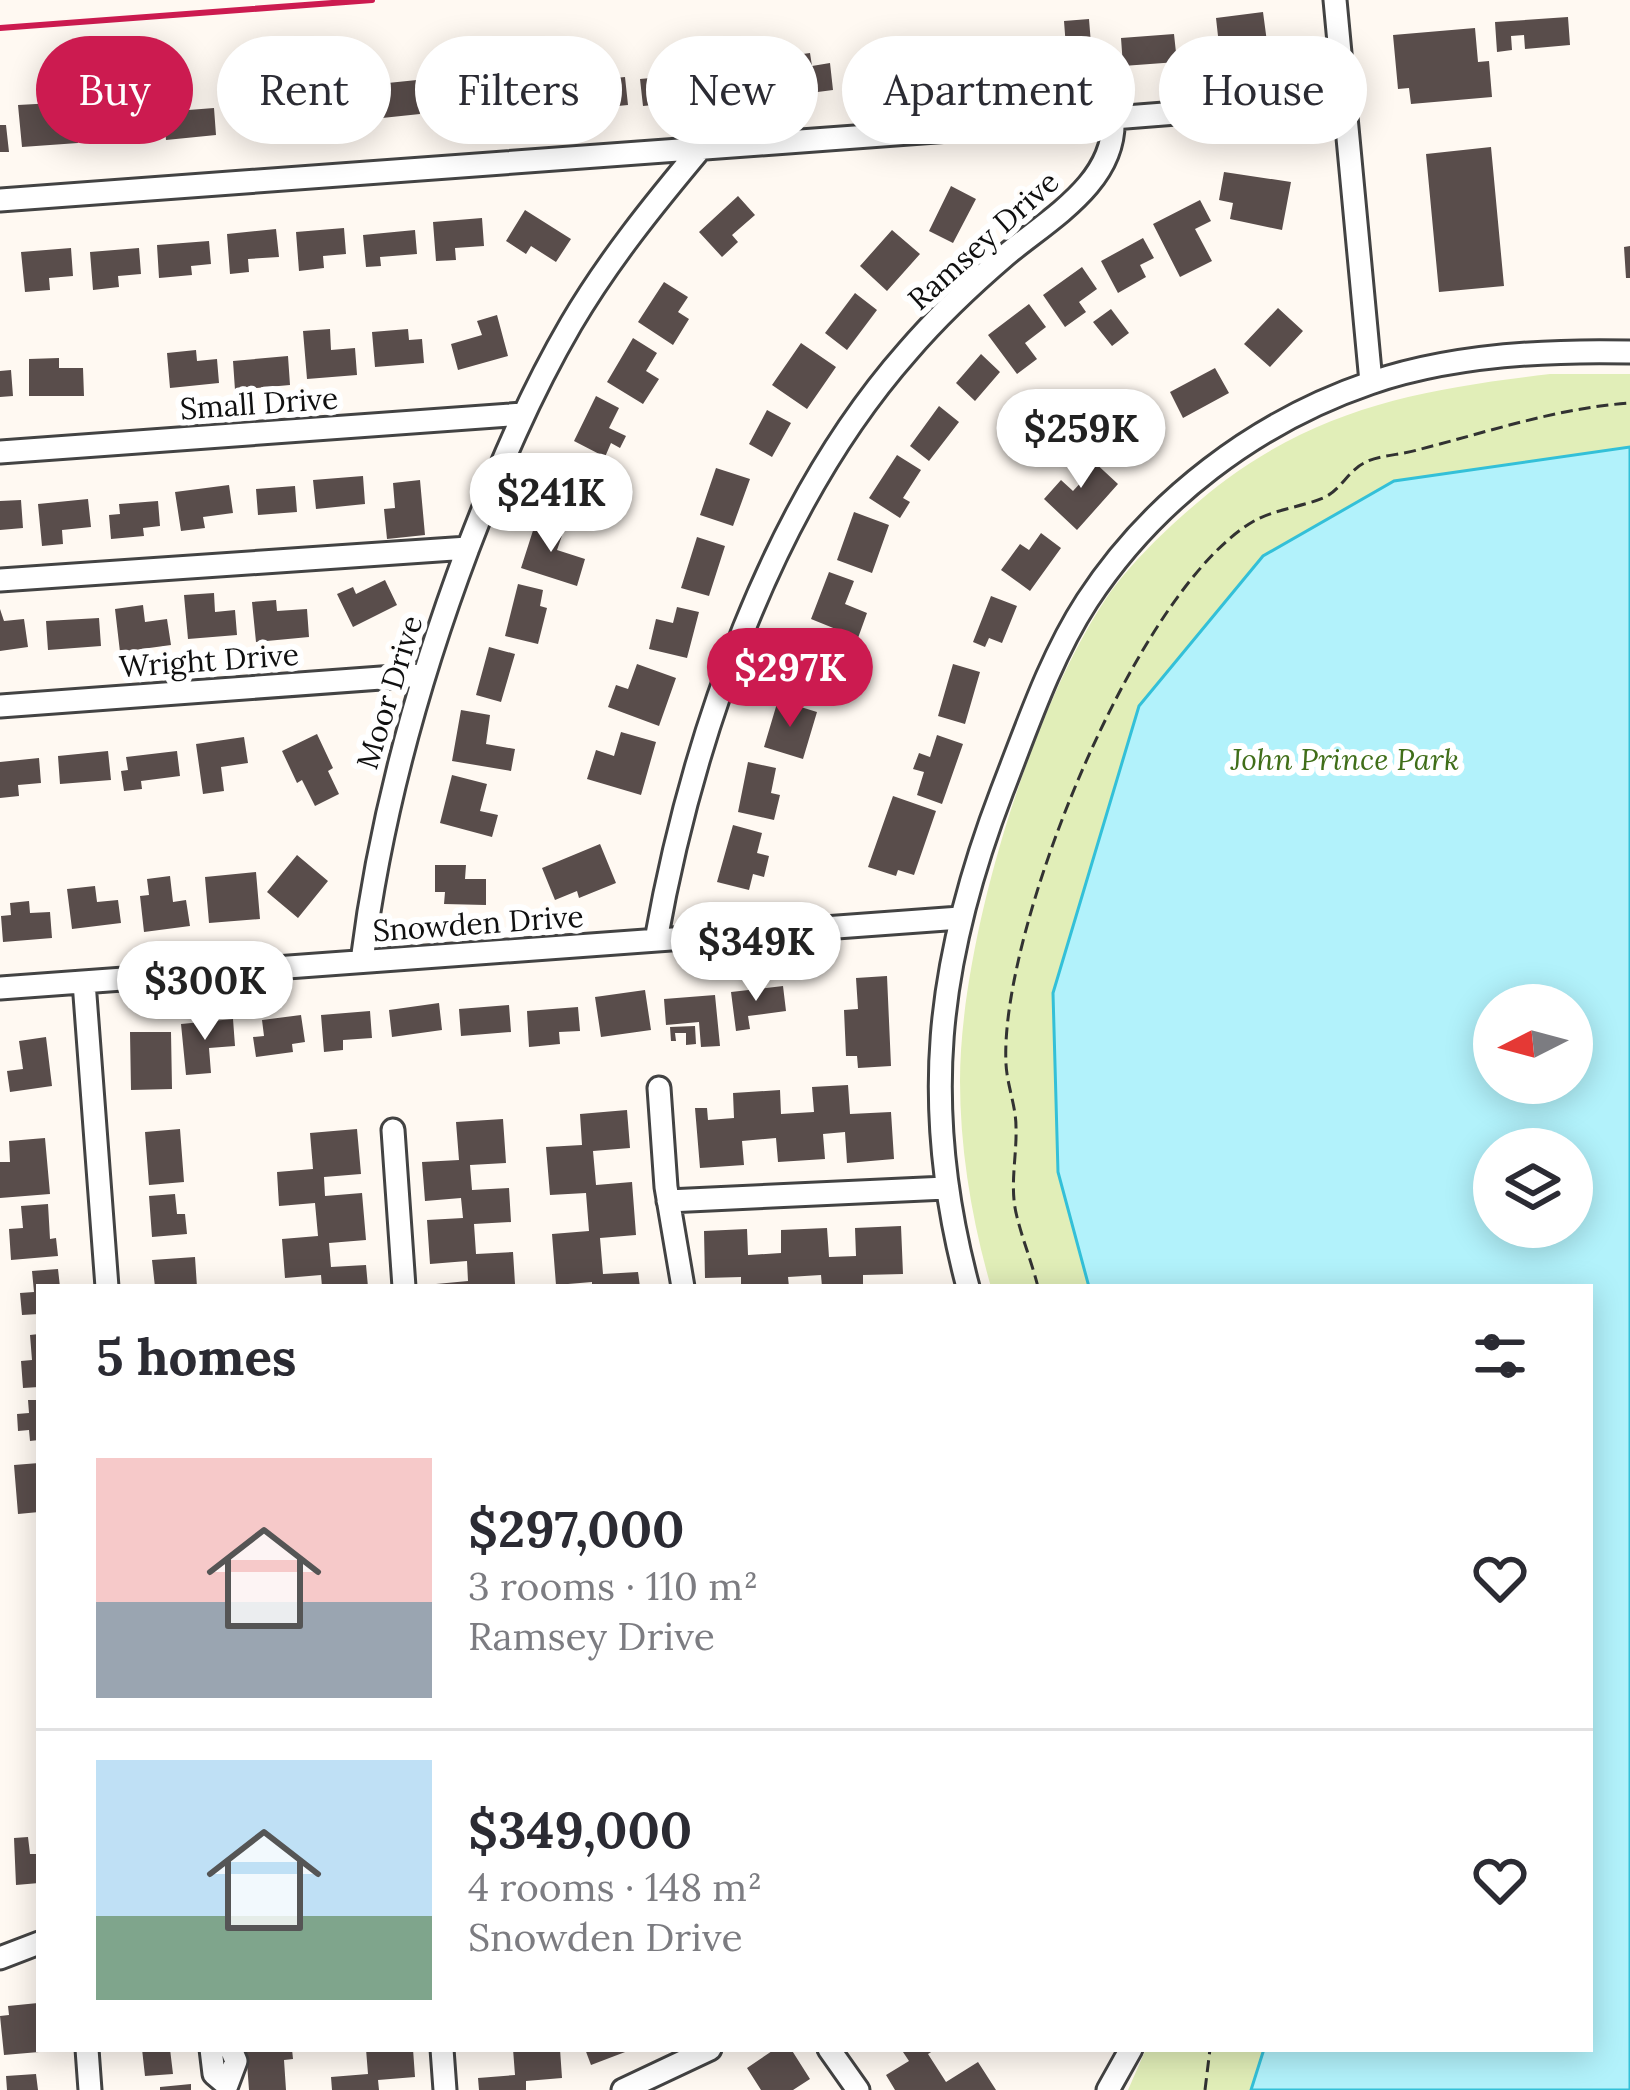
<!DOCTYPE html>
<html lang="en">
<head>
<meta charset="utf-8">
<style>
  body { margin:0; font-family:Lora,serif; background:#f2f2f3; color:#2b2b33; height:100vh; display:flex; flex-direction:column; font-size:45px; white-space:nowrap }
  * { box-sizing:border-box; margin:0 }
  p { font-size:39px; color:#7c7c81 }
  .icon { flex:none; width:66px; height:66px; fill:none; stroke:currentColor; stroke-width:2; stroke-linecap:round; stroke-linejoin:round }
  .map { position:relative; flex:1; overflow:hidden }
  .panel { position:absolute; left:36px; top:1284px; width:1557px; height:768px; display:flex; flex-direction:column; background:#fff; border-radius:0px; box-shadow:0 6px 30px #0003 }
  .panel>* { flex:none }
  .guide { position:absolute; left:36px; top:36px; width:1560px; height:108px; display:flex; gap:24px }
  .needle { width:78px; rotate:264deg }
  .tools { position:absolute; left:1473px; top:984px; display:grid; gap:24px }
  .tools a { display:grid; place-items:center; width:120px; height:120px; border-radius:50%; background:#fff; box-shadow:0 6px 30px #0003; font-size:60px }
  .price { position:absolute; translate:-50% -102px; padding:0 27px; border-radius:42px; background:#fff; color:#222; font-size:39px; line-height:78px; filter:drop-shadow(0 3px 6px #0008) }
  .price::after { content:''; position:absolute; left:50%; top:72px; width:36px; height:27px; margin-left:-18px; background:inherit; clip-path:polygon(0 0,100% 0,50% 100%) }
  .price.active { background:#cc1b50; color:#fff }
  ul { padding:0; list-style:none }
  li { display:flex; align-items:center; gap:36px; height:300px; padding:0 60px }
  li+li { border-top:3px solid #e1e1e2 }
  li span { display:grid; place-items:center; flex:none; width:336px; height:240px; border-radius:0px; color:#555 }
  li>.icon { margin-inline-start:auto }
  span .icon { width:144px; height:144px; fill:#fffc; stroke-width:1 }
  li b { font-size:51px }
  h2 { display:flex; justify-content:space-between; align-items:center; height:144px; padding:0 60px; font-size:51px }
  .pill { padding:0 42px; border-radius:54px; background:#fff; box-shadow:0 6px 30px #0003; font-size:42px; line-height:108px }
  .pill.active { background:#cc1b50; color:#fff }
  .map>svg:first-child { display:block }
</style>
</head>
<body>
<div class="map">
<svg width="1630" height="2090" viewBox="0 0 1630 2090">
  <rect width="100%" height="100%" fill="#fff9f2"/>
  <path fill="#e1eeb8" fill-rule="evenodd" d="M1550,374h80v1716h-502l18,-41h444v-762h-599c-19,-66 -31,-137 -31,-206 0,-138 69,-366 145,-481 27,-41 83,-92 122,-121 101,-74 203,-91 323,-105zM1494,1005h78v78h-78zM1494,1149h78v78h-78z"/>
  <path fill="#b2f2fb" stroke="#33c0d8" stroke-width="3" fill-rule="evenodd" d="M1630,447v1643h-379l13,-41h326v-762h-501l-31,-115 -5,-179 86,-287 124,-150 131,-75zM1494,1005h78v78h-78zM1494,1149h78v78h-78z"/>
  <path fill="#594d4b" d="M1263,12l6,45 -21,3 -1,-9 -27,3 -4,-36z
    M1568,17l2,28 -45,4 -1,-14 -13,1 1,14 -15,2 -2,-30z
    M1089,19l2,25 13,-1 3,28 -39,3 -4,-53z
    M1475,28l3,34 11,-1 3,36 -81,7 -2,-16 -11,1 -5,-54z
    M1174,34l3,28 -54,4 -2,-28z
    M1017,39v11l20,-2 2,28 -40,3 -3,-38z
    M967,49l2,29 -39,4 -2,-30z
    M486,53l4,58 -56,4 -3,-32 39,-3 -2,-26z
    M810,53l2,13 18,-3 3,27 -54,7 -5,-39z
    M900,54l2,28 -41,3 -3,-28z
    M740,59l1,4 21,-2 3,27 -56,5 -2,-31z
    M694,74l2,27 -53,5 -3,-27z
    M625,77l3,28 -41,4 -2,-28z
    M556,79l2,29 -40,2 -2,-28z
    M417,80l3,34 -38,4 -4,-34z
    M350,90l2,29 -55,5 -2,-29z
    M262,96l1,8 18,-1 2,28 -39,3 -3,-36z
    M123,99v12l21,-2 2,28 -38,3 -3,-40z
    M54,103l1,13 21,-2 2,29 -56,4 -4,-42z
    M214,108l2,27 -50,5 -3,-28z
    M0,125h6l3,27h-9z
    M1491,147l13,139 -65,6 -13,-138z
    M1224,172l67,10 -9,48 -52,-11 3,-16 -14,-3z
    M951,186l25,13 -23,44 -24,-12z
    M738,196l17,19 -23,20 6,7 -16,15 -23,-25z
    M1200,200l11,21 -16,8 17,32 -32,16 -27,-53z
    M525,210l46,29 -15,23 -25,-16 -5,8 -20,-13z
    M482,218l2,28 -29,2 1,12 -20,1 -3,-39z
    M344,228l2,26 -23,2 1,12 -25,3 -3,-39z
    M276,229l3,28 -31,2 1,13 -19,2 -3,-40z
    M415,230l2,24 -37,3 1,9 -15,1 -3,-32z
    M892,230l28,24 -33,37 -27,-25z
    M1143,238l11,20 -14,7 6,12 -28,16 -17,-32z
    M209,241l2,23 -20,2 1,9 -33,3 -2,-33z
    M1630,246v32h-4l-2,-31z
    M71,248l2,28 -24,2 1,12 -25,2 -4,-40z
    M139,248l2,26 -23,2 1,11 -26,3 -3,-38z
    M1082,267l15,22 -18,13 7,10 -21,15 -22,-32z
    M664,282l24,15 -10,15 11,7 -16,26 -35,-23z
    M855,293l22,17 -30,40 -22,-17z
    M1029,304l17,23 -21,16 12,16 -20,15 -29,-39z
    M1278,308l25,23 -33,36 -26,-23z
    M1111,309l18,24 -17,13 -19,-24z
    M497,315l11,41 -50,14 -7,-26 31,-9 -5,-14z
    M330,329l1,21 24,-2 2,27 -50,4 -4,-48z
    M408,329l1,11 13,-1 2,24 -49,4 -3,-35z
    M633,338l24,15 -11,18 13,8 -16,25 -36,-22z
    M801,343l35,24 -29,42 -35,-24z
    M196,350l1,11 20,-2 2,24 -49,5 -3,-35z
    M981,354l19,18 -25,29 -19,-18z
    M288,356l2,29 -55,5 -2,-29z
    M59,358v10h24l1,28h-55v-37z
    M1215,368l14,25 -46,25 -13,-26z
    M11,370l2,26 -13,1v-26z
    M596,396l23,12 -10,20 17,8 -6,12 -9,-5 -6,14 -31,-16z
    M939,406l20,16 -30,39 -19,-15z
    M767,410l24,13 -19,34 -23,-13z
    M1145,411l16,19 -37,33 -24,-29 23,-19 7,8z
    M1078,447l40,37 -41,46 -33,-31 17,-19 12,11 11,-12 -19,-18z
    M559,455l66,27 -4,9 -41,-17 -15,36 -25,-10z
    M897,455l24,15 -18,28 7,4 -10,16 -31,-20z
    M716,468l34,11 -17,47 -33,-11z
    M363,476l2,28 -49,5 -3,-29z
    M420,480l5,55 -38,4 -3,-30 11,-1 -2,-25z
    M229,485l4,28 -30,4 2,11 -24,3 -6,-39z
    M295,486l2,26 -39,3 -2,-26z
    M88,499l3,28 -29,3 1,14 -21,2 -4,-42z
    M21,500l2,28 -23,2v-29z
    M158,501l2,25 -17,2 1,8 -33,3 -2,-24 11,-1 -1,-10z
    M854,512l35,13 -17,48 -35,-13z
    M537,518l28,9 -8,23 28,9 -8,27 -56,-18z
    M1041,533l20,15 -31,43 -29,-21 19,-26 9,6z
    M697,537l28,9 -16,50 -28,-8z
    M829,572l25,9 -9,23 22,9 -9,25 -47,-19z
    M385,580l12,25 -44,22 -16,-33 16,-7 3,7z
    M518,584l25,6 -3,16 7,2 -9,36 -33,-8z
    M214,593l1,19 20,-2 2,25 -49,4 -4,-44z
    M991,596l26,10 -15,37 -13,-5 -4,9 -12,-5z
    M276,600l1,11 30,-2 2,28 -53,5 -4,-40z
    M143,605l2,17 22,-3 4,26 -51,7 -5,-43z
    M677,607l22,5 -12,46 -38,-9 7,-30 17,4z
    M0,609l4,12 20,-2 4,28 -28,4z
    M99,618l2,28 -53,4 -2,-29z
    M806,636l28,9 -9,29 11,3 -6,20 -38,-12z
    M489,647l26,7 -14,48 -25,-7z
    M637,664l39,14 -17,48 -51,-19 8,-22 12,4z
    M953,664l27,8 -15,52 -27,-8z
    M778,700l39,12 -14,47 -39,-12z
    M461,710l29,5 -4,29 29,5 -4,22 -59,-10z
    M621,732l35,10 -15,53 -54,-16 9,-29 18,6z
    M317,734l16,34 -5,3 11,23 -24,12 -13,-26 -5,3 -15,-32z
    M937,735l26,9 -21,60 -25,-9 7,-23 -11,-3 6,-16 11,4z
    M244,737l4,26 -27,4 3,24 -21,3 -7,-50z
    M108,751l3,29 -51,4 -2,-28z
    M177,751l3,25 -39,5 1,8 -18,2 -3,-20 7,-1 -2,-13z
    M39,758l2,25 -23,2 1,11 -19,2v-36z
    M748,762l28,6 -5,25 9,2 -6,25 -36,-8z
    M452,775l35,9 -7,27 18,4 -6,22 -52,-14z
    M893,796l43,15 -22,64 -16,-5 -2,6 -28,-9z
    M733,825l29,8 -5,20 12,3 -5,21 -11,-3 -4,16 -32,-8z
    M600,844l16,39 -37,15 -2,-7 -22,9 -13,-32z
    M297,855l31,26 -30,37 -31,-26z
    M435,865h31l-1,14h21v26l-42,-1 1,-12h-10z
    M256,872l4,47 -51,4 -4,-46z
    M170,876l3,26 13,-2 4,26 -46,6 -4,-36 9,-1 -2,-16z
    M95,886l2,16 21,-2 3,23 -49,6 -5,-40z
    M29,901l1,12 20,-1 2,26 -49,4 -2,-26 10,-1 -1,-12z
    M887,976l4,90 -33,2 -1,-12h-11l-2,-46 14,-1 -2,-31z
    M783,986l3,25 -38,5 2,13 -14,2 -5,-39z
    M645,990l6,40 -50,7 -6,-40z
    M715,995l5,51 -19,1 -2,-25 -33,3 -2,-26z
    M439,1003l3,27 -50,7 -3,-27z
    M509,1005l2,27 -50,4 -2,-27z
    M578,1007l2,24 -21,1 1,12 -31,3 -2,-36z
    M370,1011l2,27 -29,2v10l-19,2 -3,-37z
    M301,1015l4,27 -13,2 1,8 -37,5 -3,-20 11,-1 -2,-16z
    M233,1019l2,27 -26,2 2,25 -25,2 -5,-51z
    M695,1026l1,18 -10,1v-12h-11l1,8h-5l-1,-14z
    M130,1032h41l1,57 -41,1z
    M46,1037l6,49 -42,6 -3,-21 16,-2 -4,-28z
    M848,1085l2,29 41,-2 3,47 -47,4 -2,-31 -22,2 2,25 -47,3 -2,-24 -34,3 2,24 -44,3 -5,-60h12l1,12 26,-2 -1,-25 47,-3 1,24 33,-2 -2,-25z
    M627,1110l3,38 -37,3 3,34 36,-3 4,53 -36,3 3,36 35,-2 2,15h-48v-5l-36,3 -4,-51 37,-3 -3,-38 -36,2 -4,-48 36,-2 -2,-31z
    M503,1119l3,44 -36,2 2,25 37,-2 2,34 -37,2 2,30 37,-2 2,32 -79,3v-3l32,-3 -1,-20 -37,3 -3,-44 36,-2 -2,-20 -36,3 -3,-39 37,-2 -3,-38z
    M180,1129l4,53 -35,3 -4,-53z
    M357,1129l4,45 -37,3 1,19 37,-3 4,47 -37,3 2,24 35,-2 2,22h-46l-1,-12 -36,3 -3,-39 36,-3 -3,-33 -36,3 -2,-34 36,-3 -3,-36z
    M45,1138l5,56 -50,4v-36h10l-1,-21z
    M175,1194l2,20h8l2,20 -35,3 -3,-41z
    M48,1204l2,35 6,-1 2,18 -47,4 -2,-31 14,-1 -2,-22z
    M901,1226l2,48 -40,1v12h-41l-1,-12 -33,2 1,10h-48v-10l-36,1 -1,-47 43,-2 1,26 33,-2v-23l46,-2 2,29 27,-1 -1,-28z
    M195,1257l2,30h-42l-3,-27z
    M58,1269l2,18h-21v27l-17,1 -2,-22 14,-1 -2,-21z
    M39,1334v53l-16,1 -2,-27 11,-1 -2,-25z
    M28,1400h11v40l-9,1 -1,-11 -11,1 -1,-17 12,-1z
    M39,1463v49l-21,2 -4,-49z
    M28,1837l2,17h9v29l-23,2 -2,-47z
    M38,2003l1,49 -35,3 -4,-39 9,-1 -1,-9z
    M142,2049h28l3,25 -28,2z
    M246,2049h46l1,10 -9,1 2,30h-37z
    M366,2049h47l2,28 -37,3 1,10h-47l-1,-13 37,-3z
    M513,2049h47l2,29 -36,3v9h-47l-1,-12 37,-3z
    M585,2049h48l-42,16z
    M775,2049h16l19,30 -17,11h-32l-14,-22z
    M901,2049h35l-8,5 18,28 32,-20 18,28h-101l-9,-15 23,-14z
    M36,2074l2,16h-31l-1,-14z
    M191,2084v6h-31v-3z"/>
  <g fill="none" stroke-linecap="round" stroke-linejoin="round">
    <g stroke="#434343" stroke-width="27">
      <path id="minor" d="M1335,0l36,382
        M0,200l1113,-82
        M0,452l523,-38
        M0,580l468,-32
        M0,706l422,-31
        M656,940c36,-201 115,-434 252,-589 30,-35 63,-66 98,-96 43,-36 111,-73 107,-137l230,-18
        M362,961c18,-144 55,-278 106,-413 30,-78 61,-152 103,-224 37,-63 83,-120 130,-176
        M84,982l23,305
        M0,988l960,-70
        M659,1088l7,99 17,100
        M393,1130l11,157
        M668,1201l278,-13
        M968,1287c-48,-180 -32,-324 34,-496 25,-64 48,-133 85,-190 66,-101 169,-179 283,-218 81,-28 175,-33 260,-31
        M0,1958l39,-15
        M87,2049l3,41
        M211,2049l3,25 13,11 9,-24 -5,-12
        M442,2049l3,41
        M829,2049l29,41
        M623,2090l87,-41
        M1108,2090l23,-41"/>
    </g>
    <path stroke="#323232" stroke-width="3" stroke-dasharray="12 6" stroke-linecap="butt" d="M1038,1287c-6,-24 -15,-46 -21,-70 -8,-30 0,-60 -1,-90 0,-21 -9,-42 -10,-63 -7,-133 130,-475 248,-543 19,-11 47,-14 69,-23 17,-7 25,-27 41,-35 14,-8 37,-8 53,-13 71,-18 140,-42 213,-47
      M1205,2090l5,-41"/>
    <use href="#minor" stroke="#fff" stroke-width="21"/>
    <path stroke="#cc1b50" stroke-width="6" d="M0,28l372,-28"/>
  </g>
  <g text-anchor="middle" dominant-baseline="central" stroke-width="12" stroke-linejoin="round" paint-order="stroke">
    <g font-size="30" fill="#101010" stroke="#fff">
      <text transform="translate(983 240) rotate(-42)">Ramsey Drive</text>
      <text transform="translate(259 403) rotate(-4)">Small Drive</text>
      <text transform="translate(209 660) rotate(-4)">Wright Drive</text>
      <text transform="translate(389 692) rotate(-73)">Moor Drive</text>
      <text transform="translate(478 923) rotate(-4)">Snowden Drive</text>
    </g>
    <g font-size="30" font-style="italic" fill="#406e19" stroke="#fff">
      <text x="1345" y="759">John Prince Park</text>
    </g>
  </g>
</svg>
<div class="tools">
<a><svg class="needle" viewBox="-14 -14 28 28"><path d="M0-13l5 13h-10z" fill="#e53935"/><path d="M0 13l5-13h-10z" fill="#7c7c81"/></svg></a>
<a><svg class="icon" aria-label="layers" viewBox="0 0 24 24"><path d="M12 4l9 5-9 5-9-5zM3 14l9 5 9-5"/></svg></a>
</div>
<b class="price" style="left:1081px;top:491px">$259K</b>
<b class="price" style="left:551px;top:555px">$241K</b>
<b class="price active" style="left:790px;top:730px">$297K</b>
<b class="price" style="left:756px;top:1004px">$349K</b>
<b class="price" style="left:205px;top:1043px">$300K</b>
<div class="guide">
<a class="pill active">Buy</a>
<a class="pill">Rent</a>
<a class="pill">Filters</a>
<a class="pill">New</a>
<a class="pill">Apartment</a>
<a class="pill">House</a>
</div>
<section class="panel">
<h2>5 homes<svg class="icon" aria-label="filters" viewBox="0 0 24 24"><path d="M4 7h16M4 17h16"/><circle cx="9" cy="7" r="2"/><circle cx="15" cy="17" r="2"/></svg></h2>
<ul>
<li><span style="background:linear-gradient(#f6c9c9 60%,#9aa5b1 0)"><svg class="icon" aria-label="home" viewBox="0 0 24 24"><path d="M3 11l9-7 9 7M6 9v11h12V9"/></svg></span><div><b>$297,000</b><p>3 rooms · 110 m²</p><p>Ramsey Drive</p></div><svg class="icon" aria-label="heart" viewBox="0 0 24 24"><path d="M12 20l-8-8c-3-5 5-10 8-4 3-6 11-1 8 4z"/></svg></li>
<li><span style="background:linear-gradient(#bfe0f5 65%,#7fa58c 0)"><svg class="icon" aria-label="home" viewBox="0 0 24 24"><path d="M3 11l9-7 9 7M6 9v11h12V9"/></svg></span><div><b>$349,000</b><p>4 rooms · 148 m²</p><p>Snowden Drive</p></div><svg class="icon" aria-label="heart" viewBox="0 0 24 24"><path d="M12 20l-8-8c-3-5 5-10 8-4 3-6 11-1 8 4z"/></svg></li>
</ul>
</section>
</div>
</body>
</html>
